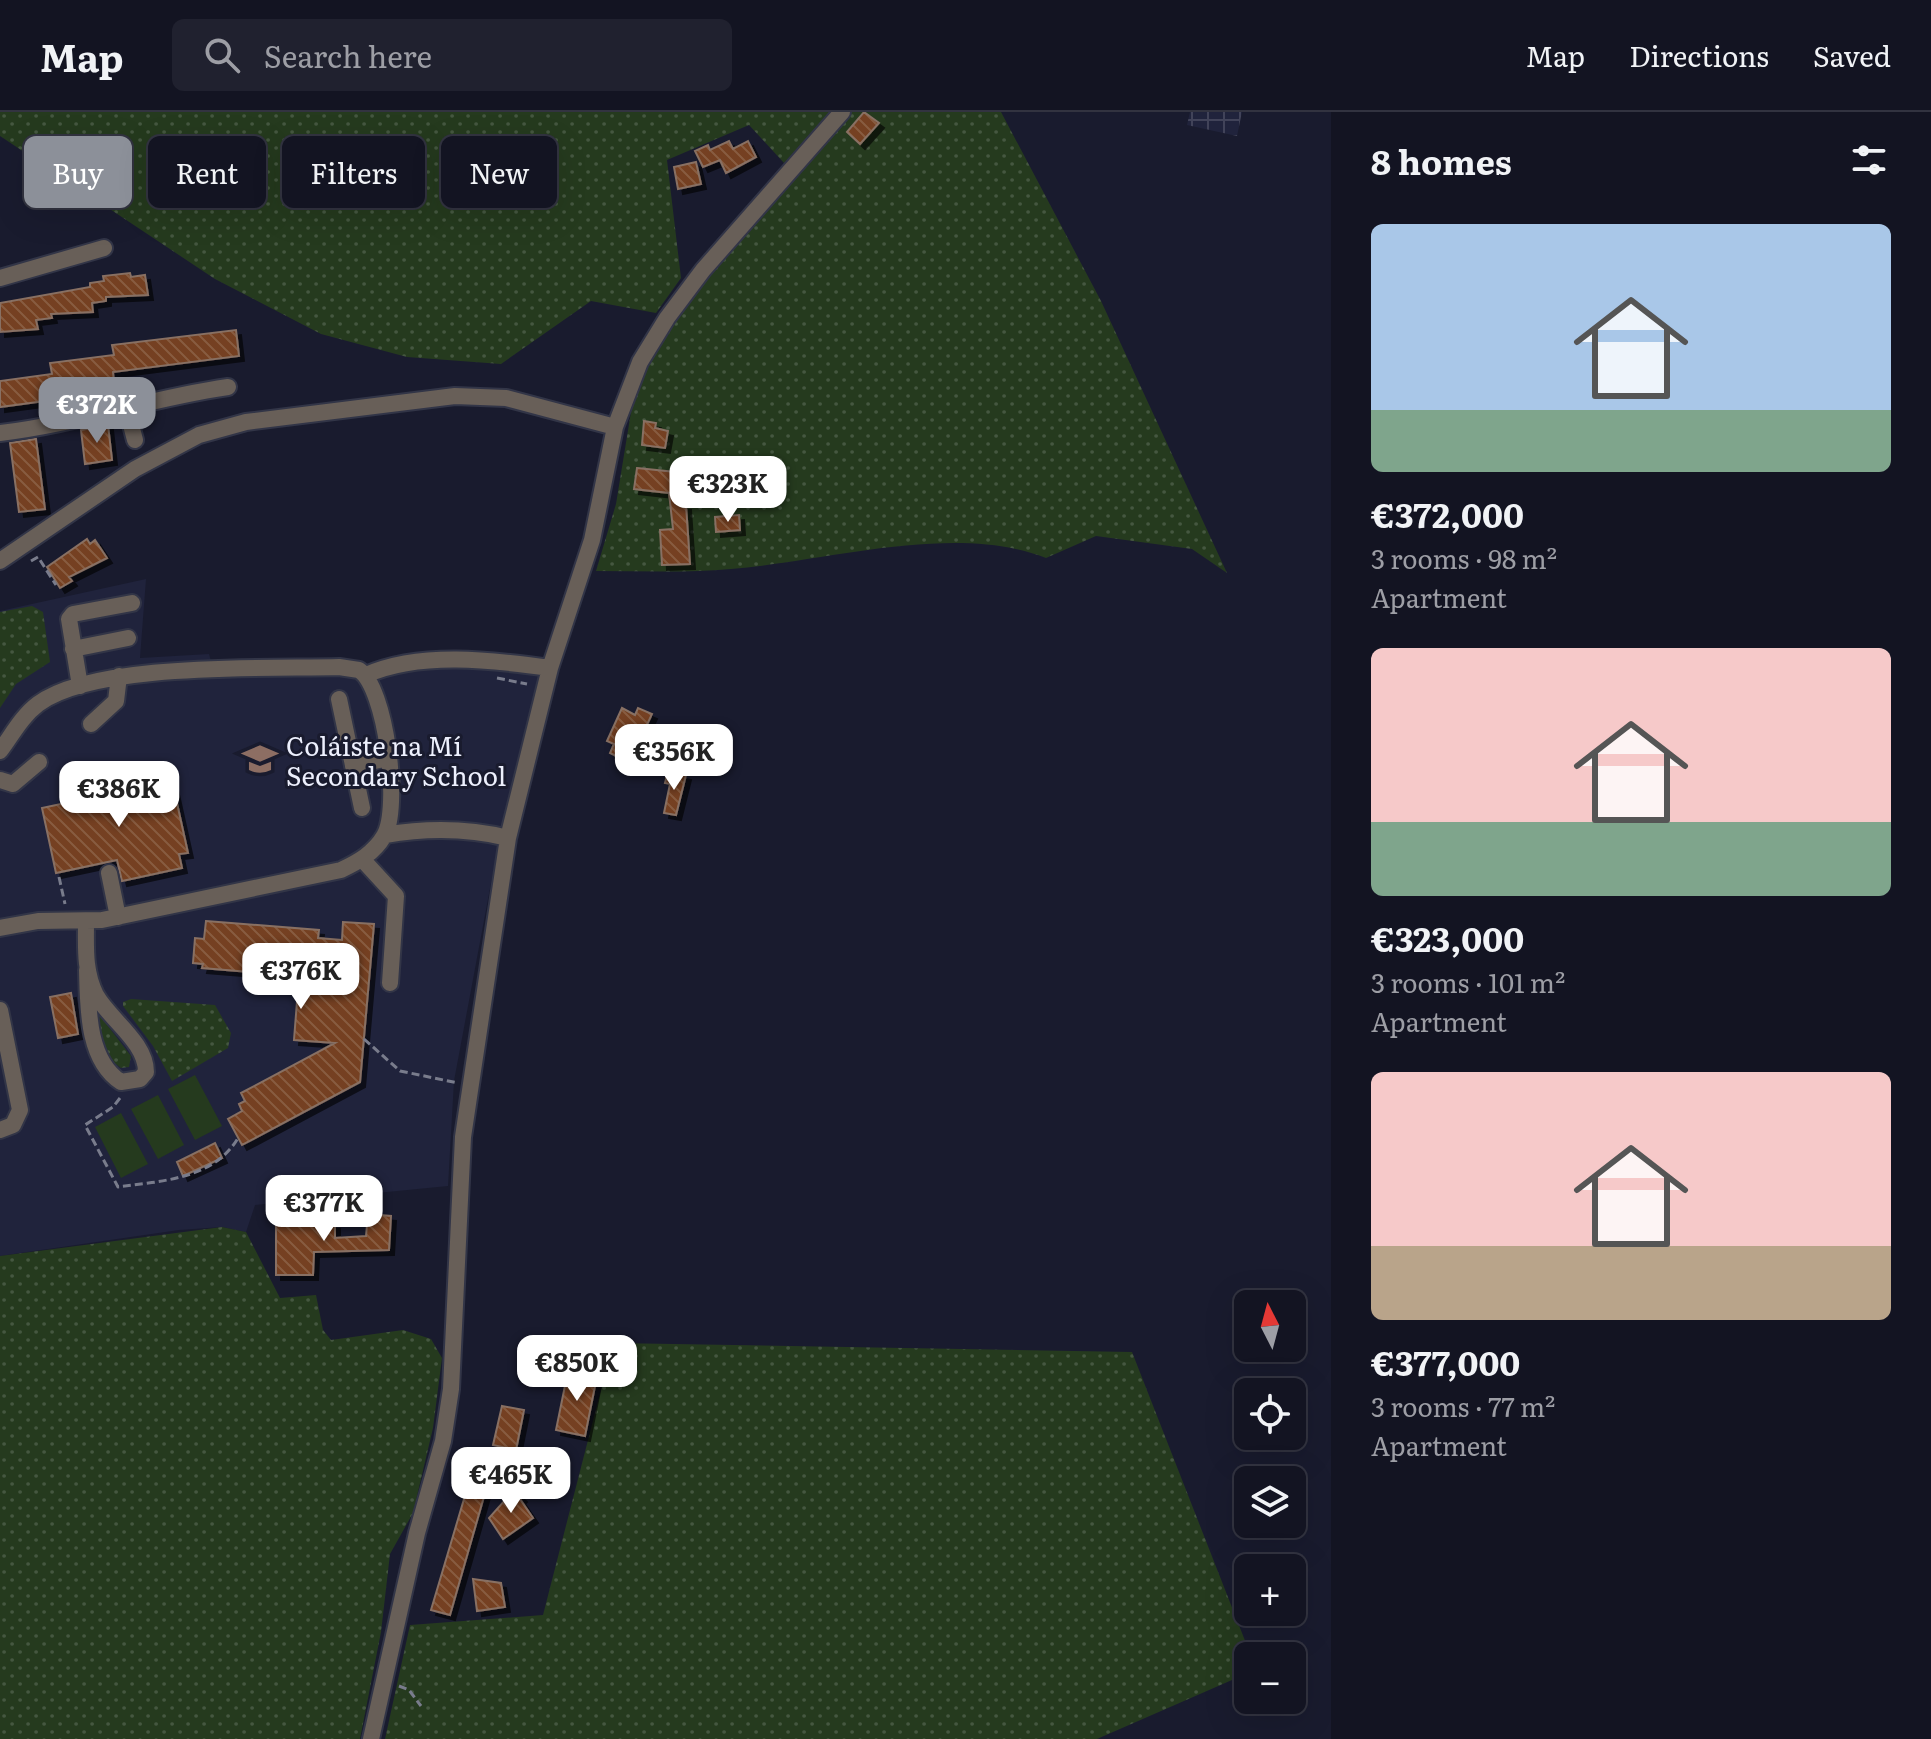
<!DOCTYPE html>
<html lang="en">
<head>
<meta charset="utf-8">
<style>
  body { margin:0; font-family:Literata,serif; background:#20212f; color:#f1f3f6; height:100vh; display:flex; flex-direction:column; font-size:30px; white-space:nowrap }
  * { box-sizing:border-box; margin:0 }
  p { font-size:26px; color:#9d9ea5 }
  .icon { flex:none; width:44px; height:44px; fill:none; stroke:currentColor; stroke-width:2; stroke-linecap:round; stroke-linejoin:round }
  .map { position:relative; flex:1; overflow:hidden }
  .sheet { display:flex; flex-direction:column; background:#131422; width:600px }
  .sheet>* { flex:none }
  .guide { position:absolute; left:24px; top:24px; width:760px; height:72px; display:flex; gap:16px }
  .needle { width:52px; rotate:354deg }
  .controls { position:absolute; left:1234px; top:1178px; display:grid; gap:16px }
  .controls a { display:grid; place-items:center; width:72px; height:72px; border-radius:12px; background:#131422; box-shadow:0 8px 32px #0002,0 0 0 2px #323340; font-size:40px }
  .price { position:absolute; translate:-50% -68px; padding:0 18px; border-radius:16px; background:#fff; color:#222; font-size:26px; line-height:52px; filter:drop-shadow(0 2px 4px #0008) }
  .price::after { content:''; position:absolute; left:50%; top:48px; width:24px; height:18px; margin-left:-12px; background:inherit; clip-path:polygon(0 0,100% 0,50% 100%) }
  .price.current { background:#8c9099; color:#fff }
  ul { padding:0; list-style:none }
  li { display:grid; align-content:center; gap:16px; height:424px; padding:0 40px }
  li span { display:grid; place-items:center; height:248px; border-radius:12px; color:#555 }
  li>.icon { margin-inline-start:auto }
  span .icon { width:144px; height:144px; fill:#fffc; stroke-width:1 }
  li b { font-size:34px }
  h2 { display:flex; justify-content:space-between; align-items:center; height:96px; padding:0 40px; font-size:34px }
  .chip { padding:0 28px; border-radius:12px; background:#131422; box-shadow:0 8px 32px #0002,0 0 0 2px #323340; font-size:28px; line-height:72px }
  .chip.current { background:#8c9099; color:#fff }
  header { display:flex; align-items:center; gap:48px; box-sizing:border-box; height:112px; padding:0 40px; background:#131422; border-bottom:2px solid #323340 }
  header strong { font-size:38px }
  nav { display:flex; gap:44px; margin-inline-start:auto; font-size:28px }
  .search { width:560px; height:72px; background:#20212f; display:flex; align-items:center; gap:20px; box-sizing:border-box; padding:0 28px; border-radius:12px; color:#9d9ea5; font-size:30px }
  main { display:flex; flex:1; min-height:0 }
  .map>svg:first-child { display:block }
</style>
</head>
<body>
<header>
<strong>Map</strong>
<div class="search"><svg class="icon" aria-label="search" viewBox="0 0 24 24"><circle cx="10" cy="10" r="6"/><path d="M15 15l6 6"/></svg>Search here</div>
<nav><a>Map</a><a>Directions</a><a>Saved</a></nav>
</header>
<main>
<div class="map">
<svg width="1331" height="1627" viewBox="0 0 1331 1627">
  <defs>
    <pattern id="industrial-grid" width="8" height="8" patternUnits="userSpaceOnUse" patternTransform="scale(2)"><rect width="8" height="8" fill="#20233c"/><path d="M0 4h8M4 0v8" fill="none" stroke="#414359"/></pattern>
    <pattern id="grass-dots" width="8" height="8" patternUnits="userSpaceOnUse" patternTransform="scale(2)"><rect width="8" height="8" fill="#253a1e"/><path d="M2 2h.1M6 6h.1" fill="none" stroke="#455740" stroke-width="1.8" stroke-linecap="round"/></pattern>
    <pattern id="building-back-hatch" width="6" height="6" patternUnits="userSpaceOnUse" patternTransform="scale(2)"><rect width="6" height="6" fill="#744020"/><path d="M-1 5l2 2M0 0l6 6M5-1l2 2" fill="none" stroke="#885c41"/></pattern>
    <filter id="shadow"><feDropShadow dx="5" dy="5" stdDeviation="0" flood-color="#0009"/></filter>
  </defs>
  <rect width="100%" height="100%" fill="#191b2e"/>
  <path fill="#20233c" d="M146,467l-6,79 69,-4 2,7 156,6 11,-5 65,-6 103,5 -49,190 -43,230 -6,105 -193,19 -9,27 -24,-5 -43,3 -179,26v-645z"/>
  <path fill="url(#industrial-grid)" d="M1190,0h52l-5,24 -50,-11z"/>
  <path fill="url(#grass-dots)" d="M0,0h830l-46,51 -35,-38 -82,35 14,118 -25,35 -65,-12 -90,63 -94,-7 -86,-23 -106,-55 -215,-143z
    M852,0h149l100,189 126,272 -35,-24 -96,-13 -50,22c-91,-36 -218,3 -315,11 -44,4 -90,2 -135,2l20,-67 15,-92 9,-31 20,-36 40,-59z
    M32,494l11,6 7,50 -34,22 -16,24v-96z
    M131,887l84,6 16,28 -3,15 -56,33 -19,-35 -30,-40v-4z
    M94,896l37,48 -2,11 -8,1 -12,-9z
    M222,1115l24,5 34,66 36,-3 7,35 8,10 72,-10 28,9 11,19 -9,70 -20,85 -23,41 -9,78 -21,107h-360v-483z
    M613,1231l519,9 119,304 -3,17 -151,66h-712l25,-114 133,-10z"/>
  <path fill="#253a1e" d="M195,963l27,51 -27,14 -27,-51z
    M158,983l26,50 -26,14 -27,-50z
    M121,1001l27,51 -27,14 -26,-51z"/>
  <path fill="url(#building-back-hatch)" stroke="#887063" stroke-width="2" filter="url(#shadow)" d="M864,0l15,11 -19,21 -13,-12z
    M729,29l4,8 15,-8 8,16 -30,16 -6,-13 -17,7 -8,-16 13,-6 2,5z
    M696,50l5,22 -23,5 -4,-22z
    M130,161l1,4 14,-2 3,20 -42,2v4l-14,2 1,9 -42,2 1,4 -16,2 2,9 -38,3v-29l90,-16v-4l14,-2 -1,-5z
    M236,218l3,26 -126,16 1,10 -62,7 1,11 -53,7v-26l52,-7 -2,-11 64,-8 -2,-10z
    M644,309l12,2 -1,5 13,3 -3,17 -23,-3z
    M108,313l4,35 -27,4 -4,-34z
    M36,327l9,70 -26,3 -9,-69z
    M637,356l48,5 -4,32h5l4,59 -28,1 -2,-35 13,-1 -4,-36 -35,-4z
    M739,403l1,15 -24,2 -1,-15z
    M87,427l3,5 5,-4 12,18 -38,19 3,4 -12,7 -13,-21z
    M622,596l13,7 3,-7 14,6 -8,17 15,8 -7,14 -6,-3 -8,17 -28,-14 4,-9 -7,-3z
    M668,659l18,4 -10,40 -12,-2 6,-29 -5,-1z
    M171,664l17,77 -9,1 3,14 -60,13 -5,-21 -61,13 -14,-65 52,-11 -2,-10 44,-9 1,6z
    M206,809l113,9 -1,8 24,2 1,-18 31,2 -14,158 -118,63 -14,-26 14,-8 -3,-7 6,-3 -4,-8 94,-50 -41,-3 5,-64 -97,-8 1,-4 -10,-1 2,-25 9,1z
    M71,881l7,41 -20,4 -8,-41z
    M215,1031l7,15 -39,18 -6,-14z
    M368,1102l23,2 -2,34 -75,2 -1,23h-37v-51h59v14l31,-2z
    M568,1259l29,5 -12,60 -29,-6z
    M502,1294l22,4 -8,40 -23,-5z
    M467,1377l18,4 -35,122 -19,-5z
    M514,1378l8,7 -2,2 13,19 -30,21 -14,-21z
    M473,1467l28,4 4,24 -28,4z"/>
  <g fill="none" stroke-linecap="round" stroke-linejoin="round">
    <g stroke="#323547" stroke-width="20">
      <path id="minor" d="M0,166l104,-30
        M126,294l9,34
        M0,321c77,-9 150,-35 228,-46
        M0,449l135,-92 64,-34 47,-13 209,-26 51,2 109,29
        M73,537l55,-11
        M366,563c54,-24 126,-15 184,-7
        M80,574l-11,-67 4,-5 59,-11
        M339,587l23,109
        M91,612l25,-23 3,-25
        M0,639c12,-16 22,-35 38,-47 56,-42 229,-35 301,-37l20,3c27,17 42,138 25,166 -10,17 -26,26 -43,34l-239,50 -64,1 -38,7
        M353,654l35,-8
        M0,668l13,4 26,-22
        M385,723c41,-7 82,-7 123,3
        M362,747l34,37 -6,87
        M109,761l9,44
        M86,810c0,25 -2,49 10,73 14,25 50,47 50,77l-6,7 -19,3c-34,-22 -33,-75 -34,-112
        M0,898l20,100 -7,15 -13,5
        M371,1627l46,-206 26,-92 8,-52 12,-252 45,-299 42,-170 42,-128 23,-113 25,-65 27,-44 36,-48 139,-158"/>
    </g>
    <path stroke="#797c8c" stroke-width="3" stroke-dasharray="8 4" stroke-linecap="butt" d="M31,449l7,-4 18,28
      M497,566l30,6
      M59,765l6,27
      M364,927l36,32 58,12
      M120,986l-7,9 -28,18 33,62c44,-6 96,-8 120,-49
      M399,1574l10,4 12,16"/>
    <use href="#minor" stroke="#685f58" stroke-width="16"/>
  </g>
  <defs>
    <g id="school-bare" transform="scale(2.76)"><path d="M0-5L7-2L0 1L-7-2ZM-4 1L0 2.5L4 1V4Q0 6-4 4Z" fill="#8d6e63" stroke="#191b2e" stroke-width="2.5" paint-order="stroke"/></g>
  </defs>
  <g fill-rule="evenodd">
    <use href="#school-bare" x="260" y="647"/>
  </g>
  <g text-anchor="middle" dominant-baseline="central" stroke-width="6" stroke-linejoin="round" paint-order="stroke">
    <g font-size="26" fill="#edf0fd" stroke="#191b2e" text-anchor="start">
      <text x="286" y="632">Coláiste na Mí<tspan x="286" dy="30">Secondary School</tspan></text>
    </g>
  </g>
</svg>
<div class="controls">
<a><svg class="needle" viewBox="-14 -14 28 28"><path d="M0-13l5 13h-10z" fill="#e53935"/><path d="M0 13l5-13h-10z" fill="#9d9ea5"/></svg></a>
<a><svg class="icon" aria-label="locate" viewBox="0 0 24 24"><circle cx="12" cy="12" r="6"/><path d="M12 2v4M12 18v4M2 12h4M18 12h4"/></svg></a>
<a><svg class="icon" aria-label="layers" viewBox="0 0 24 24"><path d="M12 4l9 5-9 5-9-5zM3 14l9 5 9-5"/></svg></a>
<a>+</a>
<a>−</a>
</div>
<b class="price current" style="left:97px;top:333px">€372K</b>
<b class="price" style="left:728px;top:412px">€323K</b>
<b class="price" style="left:674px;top:680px">€356K</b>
<b class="price" style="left:119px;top:717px">€386K</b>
<b class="price" style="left:301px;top:899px">€376K</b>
<b class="price" style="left:324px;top:1131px">€377K</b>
<b class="price" style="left:577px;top:1291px">€850K</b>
<b class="price" style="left:511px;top:1403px">€465K</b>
<div class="guide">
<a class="chip current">Buy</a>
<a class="chip">Rent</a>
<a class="chip">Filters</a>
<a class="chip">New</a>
</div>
</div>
<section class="sheet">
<h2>8 homes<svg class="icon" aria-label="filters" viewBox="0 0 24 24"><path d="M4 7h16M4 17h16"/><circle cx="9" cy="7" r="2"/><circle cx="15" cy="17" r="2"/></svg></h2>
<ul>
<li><span style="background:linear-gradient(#a9c7e8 75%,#7fa58c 0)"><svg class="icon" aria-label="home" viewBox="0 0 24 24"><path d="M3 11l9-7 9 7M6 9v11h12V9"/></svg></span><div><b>€372,000</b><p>3 rooms · 98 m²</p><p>Apartment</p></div></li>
<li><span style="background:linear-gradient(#f6c9c9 70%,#7fa58c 0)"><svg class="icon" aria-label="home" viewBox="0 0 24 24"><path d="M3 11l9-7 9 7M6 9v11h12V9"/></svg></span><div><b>€323,000</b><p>3 rooms · 101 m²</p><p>Apartment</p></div></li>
<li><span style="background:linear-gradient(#f6c9c9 70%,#b9a48a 0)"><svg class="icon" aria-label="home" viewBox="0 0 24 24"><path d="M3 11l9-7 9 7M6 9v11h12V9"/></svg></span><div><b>€377,000</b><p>3 rooms · 77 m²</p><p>Apartment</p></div></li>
</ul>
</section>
</main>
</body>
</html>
